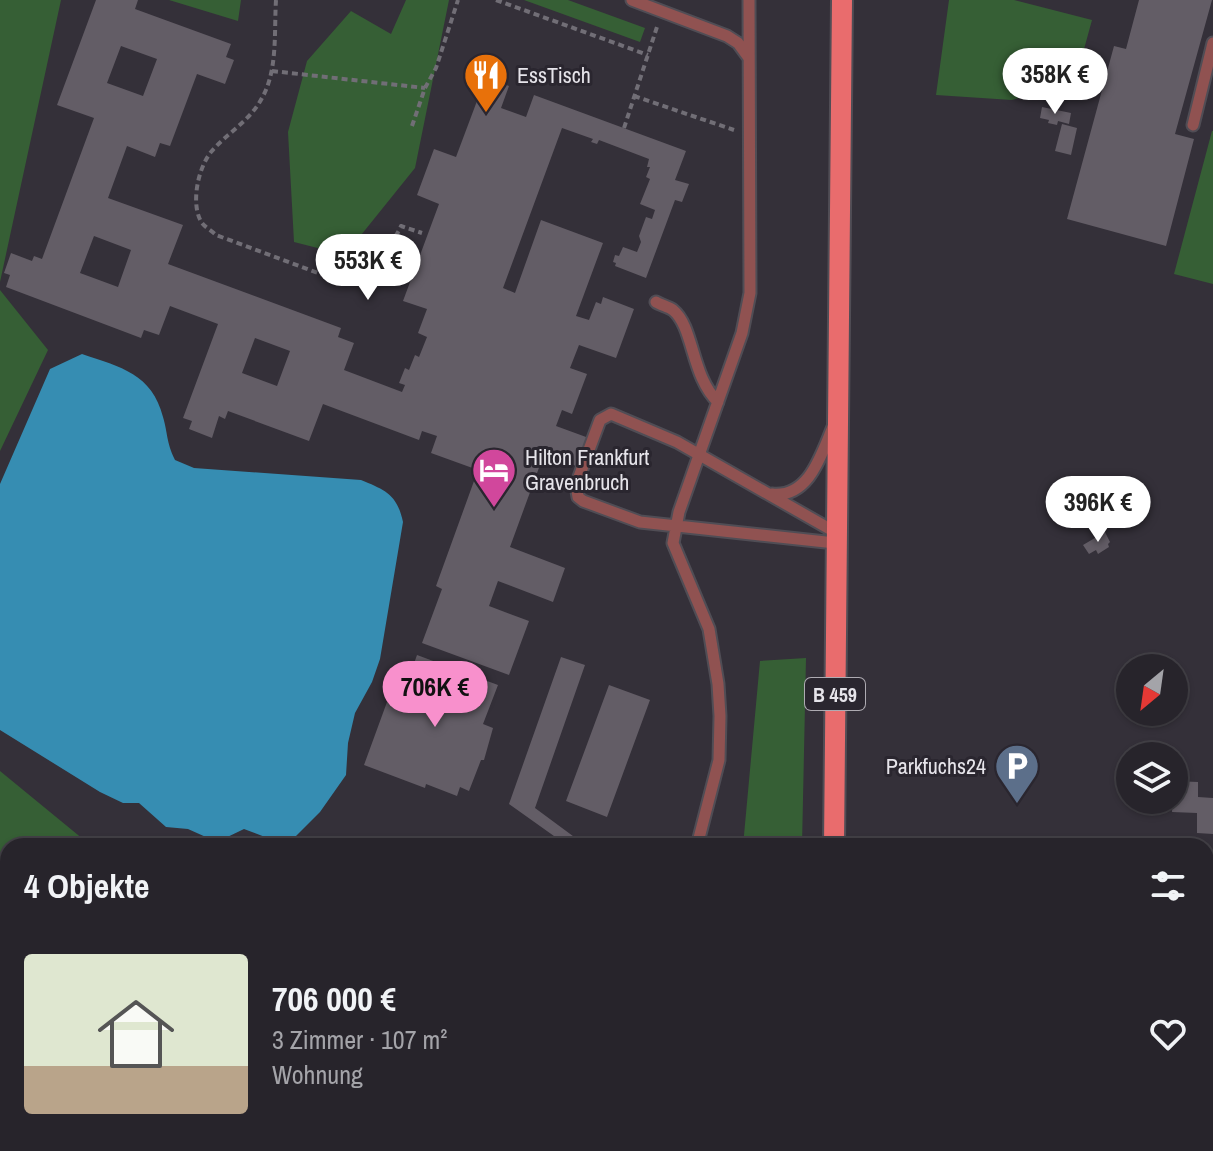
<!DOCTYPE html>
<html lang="de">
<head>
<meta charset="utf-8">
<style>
  body { margin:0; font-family:"Archivo Narrow",sans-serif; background:#2f2c33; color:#f1f3f6; height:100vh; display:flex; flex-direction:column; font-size:30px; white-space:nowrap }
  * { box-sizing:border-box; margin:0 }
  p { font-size:26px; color:#a4a4a9 }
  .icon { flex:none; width:44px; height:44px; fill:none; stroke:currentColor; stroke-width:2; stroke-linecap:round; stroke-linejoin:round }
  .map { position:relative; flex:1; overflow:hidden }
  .panel { position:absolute; left:0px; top:838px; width:1214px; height:314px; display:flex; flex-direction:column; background:#27242b; border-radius:24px 24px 0 0; box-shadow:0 2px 6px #0004,0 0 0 2px #434147 }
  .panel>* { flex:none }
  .needle { width:52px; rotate:209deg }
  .tools { position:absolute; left:1116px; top:654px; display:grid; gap:16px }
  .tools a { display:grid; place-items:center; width:72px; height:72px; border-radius:50%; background:#27242b; box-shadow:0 2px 6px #0004,0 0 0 2px #434147; font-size:40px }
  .price { position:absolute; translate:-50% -68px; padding:0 18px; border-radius:28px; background:#fff; color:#222; font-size:26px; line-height:52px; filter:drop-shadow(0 2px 4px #0008) }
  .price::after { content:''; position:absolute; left:50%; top:48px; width:24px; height:18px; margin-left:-12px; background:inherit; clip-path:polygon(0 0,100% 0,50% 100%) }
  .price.current { background:#f890cc; color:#111 }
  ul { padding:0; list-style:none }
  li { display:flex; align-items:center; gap:24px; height:200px; padding:0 24px }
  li+li { border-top:2px solid #434147 }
  li span { display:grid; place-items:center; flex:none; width:224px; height:160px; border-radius:8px; color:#555 }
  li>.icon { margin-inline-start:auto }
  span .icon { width:96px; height:96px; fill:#fffc; stroke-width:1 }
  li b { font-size:34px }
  h2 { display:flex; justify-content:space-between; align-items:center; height:96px; padding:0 24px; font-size:34px }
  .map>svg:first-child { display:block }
</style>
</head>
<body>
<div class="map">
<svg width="1213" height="1151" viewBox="0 0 1213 1151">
  <rect width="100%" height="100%" fill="#343039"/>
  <path fill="#365f35" d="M0,0h61l-61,282z
    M169,0h72l-3,21z
    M406,0h43l-34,168 -70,87 -51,-13 -6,-110 19,-71 44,-50 40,23z
    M524,0h44l77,28 -5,14z
    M949,0h65l78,20 -17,62 -63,18 -76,-5z
    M1212,131h1v153l-39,-10z
    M0,290l48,60 -48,101z
    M806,658l-4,188h-59l17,-185z
    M0,771l89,73 -2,2h-79v96l-5,6 -3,-2z
    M9,1144h403c26,7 62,-11 92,7h-499z
    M674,1144h125v7h-129z"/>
  <path fill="#368db2" d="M82,354c39,13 70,20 81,63 5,17 3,24 12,43l19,8 167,12c24,10 36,14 42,42l-23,137 -8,23 -17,31 -7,30 -2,32 -26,37 -28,28 -14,2 -34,-13 -27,13 -29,-13 -22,-2 -27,-24h-16l-23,-11 -100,-62v-246l50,-115z"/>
  <path fill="#635d66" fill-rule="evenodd" d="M96,0h42l-3,9 96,35 -5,13 8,3 -9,24 -28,-10 -27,72 -10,-3 -5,14 -28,-11 -19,52 75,27 -15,39 173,64 -3,9 16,6 -10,27 58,22 3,-7 -6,-2 6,-15 4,2 6,-15 4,2 8,-20 -9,-4 9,-24 -24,-8 36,-97 -22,-9 17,-46 22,8 30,-80 23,9 -8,22 25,9 8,-22 152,56 -11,29 14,4 -7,18 -7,-2 -29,78 -31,-12 1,-3 -3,-1 2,-7 4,1 4,-9 14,5 4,-10 -2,-6 7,-19 6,2 3,-9 -15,-6 10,-25 -4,-2 4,-10h-3l2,-8 -50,-19 -2,4 -6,-2 2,-3 -31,-11 -59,160 12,5 26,-73 62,23 -27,73 13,4 7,-18 5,2 2,-7 31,12 -18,49 -37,-13 -9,23 17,6 -15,40 -10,-4 -6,16 41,15 -10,29 -43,-16 -34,93 55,21 -12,34 -55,-21 -9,25 40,15 -20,54 -87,-32 20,-54 -6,-3 42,-116 -47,-17 6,-17 -15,-5 -3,9 -96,-36 -14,37 -81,-30 -3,8 -6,-3 -7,22 -23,-9 3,-8 -9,-3 35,-94 -48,-18 -11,29 -15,-5 -3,8 -135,-51 4,-12 -6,-2 7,-20 21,8 2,-5 8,3 52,-141 -37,-13zM121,46l36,13 -14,37 -36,-13zM94,236l37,14 -13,37 -38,-14zM255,338l35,13 -13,35 -35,-13z
    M1139,0h73l-37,134 19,5 -28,107 -99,-27 47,-173 12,3z
    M1042,107l29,6 -2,11 -11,-3 -1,4 -9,-2 1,-3 -9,-2z
    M1062,124l15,4 -6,27 -16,-4z
    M1105,532l5,10 -2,2 1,3 -11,7 -2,-4 -7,4 -6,-9z
    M417,655l81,30 -15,39 10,4 -9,32h-3l-12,31 -9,-4 -3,9 -31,-12 -1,4 -61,-23 23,-63 12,4z
    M561,657l24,8 -50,143 46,34 -3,4h-10l-59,-42z
    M609,685l41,15 -43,117 -41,-16z
    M1174,781l24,1v15l15,1v36l-16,-1v-20l-25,-1z"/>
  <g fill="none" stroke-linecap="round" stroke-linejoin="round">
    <g stroke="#504d55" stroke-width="15">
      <path id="service" d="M632,0l95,36 11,7 11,15
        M1193,125l20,-82
        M656,302c5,3 13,5 17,8 21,17 18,66 45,92
        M772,494c37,4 49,-39 61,-67
        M835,532l-158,-90 -66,-28 -11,6 -24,65 2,12 5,4 57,21 195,21
        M697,846l22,-86 1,-44 -2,-32 -9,-55 -36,-86 6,-31 63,-179 8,-40 -1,-293"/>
    </g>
    <g stroke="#504d55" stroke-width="24">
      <path id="primary" d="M834,846l8,-846
        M832,1151v-7"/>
    </g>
    <path stroke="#716e76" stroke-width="4" stroke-dasharray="6 4" stroke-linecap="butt" d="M276,0c-2,31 2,70 -14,98 -12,23 -35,35 -51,54 -13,16 -21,53 -9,71 3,4 10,8 14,12l118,44c25,-7 57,-29 67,-53l21,7
      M496,0l152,55
      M272,71l153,17
      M634,96l100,34
      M412,126l13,-38 11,-20 22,-68
      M624,128l33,-101
      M655,1151l1,-7"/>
    <use href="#service" stroke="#905251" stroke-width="11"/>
    <use href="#primary" stroke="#e96c6d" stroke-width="20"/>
  </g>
  <defs>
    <g id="restaurant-pin" transform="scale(2.3)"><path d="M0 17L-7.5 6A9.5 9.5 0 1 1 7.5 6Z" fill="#e8710a" stroke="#2a262f"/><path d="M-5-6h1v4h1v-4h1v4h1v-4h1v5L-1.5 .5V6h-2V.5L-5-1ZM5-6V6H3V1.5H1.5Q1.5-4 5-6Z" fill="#fff"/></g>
    <g id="hotel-pin" transform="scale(2.3)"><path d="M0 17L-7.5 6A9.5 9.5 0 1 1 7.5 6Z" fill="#d1479c" stroke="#2a262f"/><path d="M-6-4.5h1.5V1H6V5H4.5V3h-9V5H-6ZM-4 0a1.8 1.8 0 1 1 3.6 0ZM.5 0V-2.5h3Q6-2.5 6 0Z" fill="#fff"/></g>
    <g id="parking-pin" transform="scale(2.3)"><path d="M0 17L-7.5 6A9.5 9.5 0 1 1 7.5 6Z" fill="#5c6f8a" stroke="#2a262f"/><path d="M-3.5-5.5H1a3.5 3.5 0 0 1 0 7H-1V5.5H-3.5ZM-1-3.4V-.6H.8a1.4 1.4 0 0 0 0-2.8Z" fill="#fff"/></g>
  </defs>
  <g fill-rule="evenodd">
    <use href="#restaurant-pin" x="486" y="75"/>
    <use href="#hotel-pin" x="494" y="470"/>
    <use href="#parking-pin" x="1017" y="766"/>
  </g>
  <g text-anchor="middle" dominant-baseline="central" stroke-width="6" stroke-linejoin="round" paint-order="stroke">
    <rect fill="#2a262f" stroke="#aeabb2" stroke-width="2" x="805" y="678" width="60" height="32" rx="6"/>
    <g font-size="20" font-weight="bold" fill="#e6e4ea">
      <text x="835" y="694">B 459</text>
    </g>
    <g font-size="22" fill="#e6e4ea" stroke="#2a262f" text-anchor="start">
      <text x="517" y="75">EssTisch</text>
      <text x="525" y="457">Hilton Frankfurt<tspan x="525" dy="25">Gravenbruch</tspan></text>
      <text x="986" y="766" text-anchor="end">Parkfuchs24</text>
    </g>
  </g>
</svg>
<div class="tools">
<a><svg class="needle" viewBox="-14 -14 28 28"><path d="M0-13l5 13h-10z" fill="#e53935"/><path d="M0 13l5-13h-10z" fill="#a4a4a9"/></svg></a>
<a><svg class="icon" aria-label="layers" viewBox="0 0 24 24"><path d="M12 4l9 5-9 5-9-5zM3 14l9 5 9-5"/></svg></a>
</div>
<b class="price" style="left:1055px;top:116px">358K €</b>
<b class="price" style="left:368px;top:302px">553K €</b>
<b class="price" style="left:1098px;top:544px">396K €</b>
<b class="price current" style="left:435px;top:729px">706K €</b>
<section class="panel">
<h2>4 Objekte<svg class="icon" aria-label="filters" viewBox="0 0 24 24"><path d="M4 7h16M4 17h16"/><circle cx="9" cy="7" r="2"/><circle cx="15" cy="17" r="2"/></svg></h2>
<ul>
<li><span style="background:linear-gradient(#dfe7d0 70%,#b9a48a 0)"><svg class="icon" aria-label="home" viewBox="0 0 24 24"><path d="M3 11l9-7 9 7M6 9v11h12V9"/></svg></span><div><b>706 000 €</b><p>3 Zimmer · 107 m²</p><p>Wohnung</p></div><svg class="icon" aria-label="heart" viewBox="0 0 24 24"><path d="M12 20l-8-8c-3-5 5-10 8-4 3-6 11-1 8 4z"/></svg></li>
</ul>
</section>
</div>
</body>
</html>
